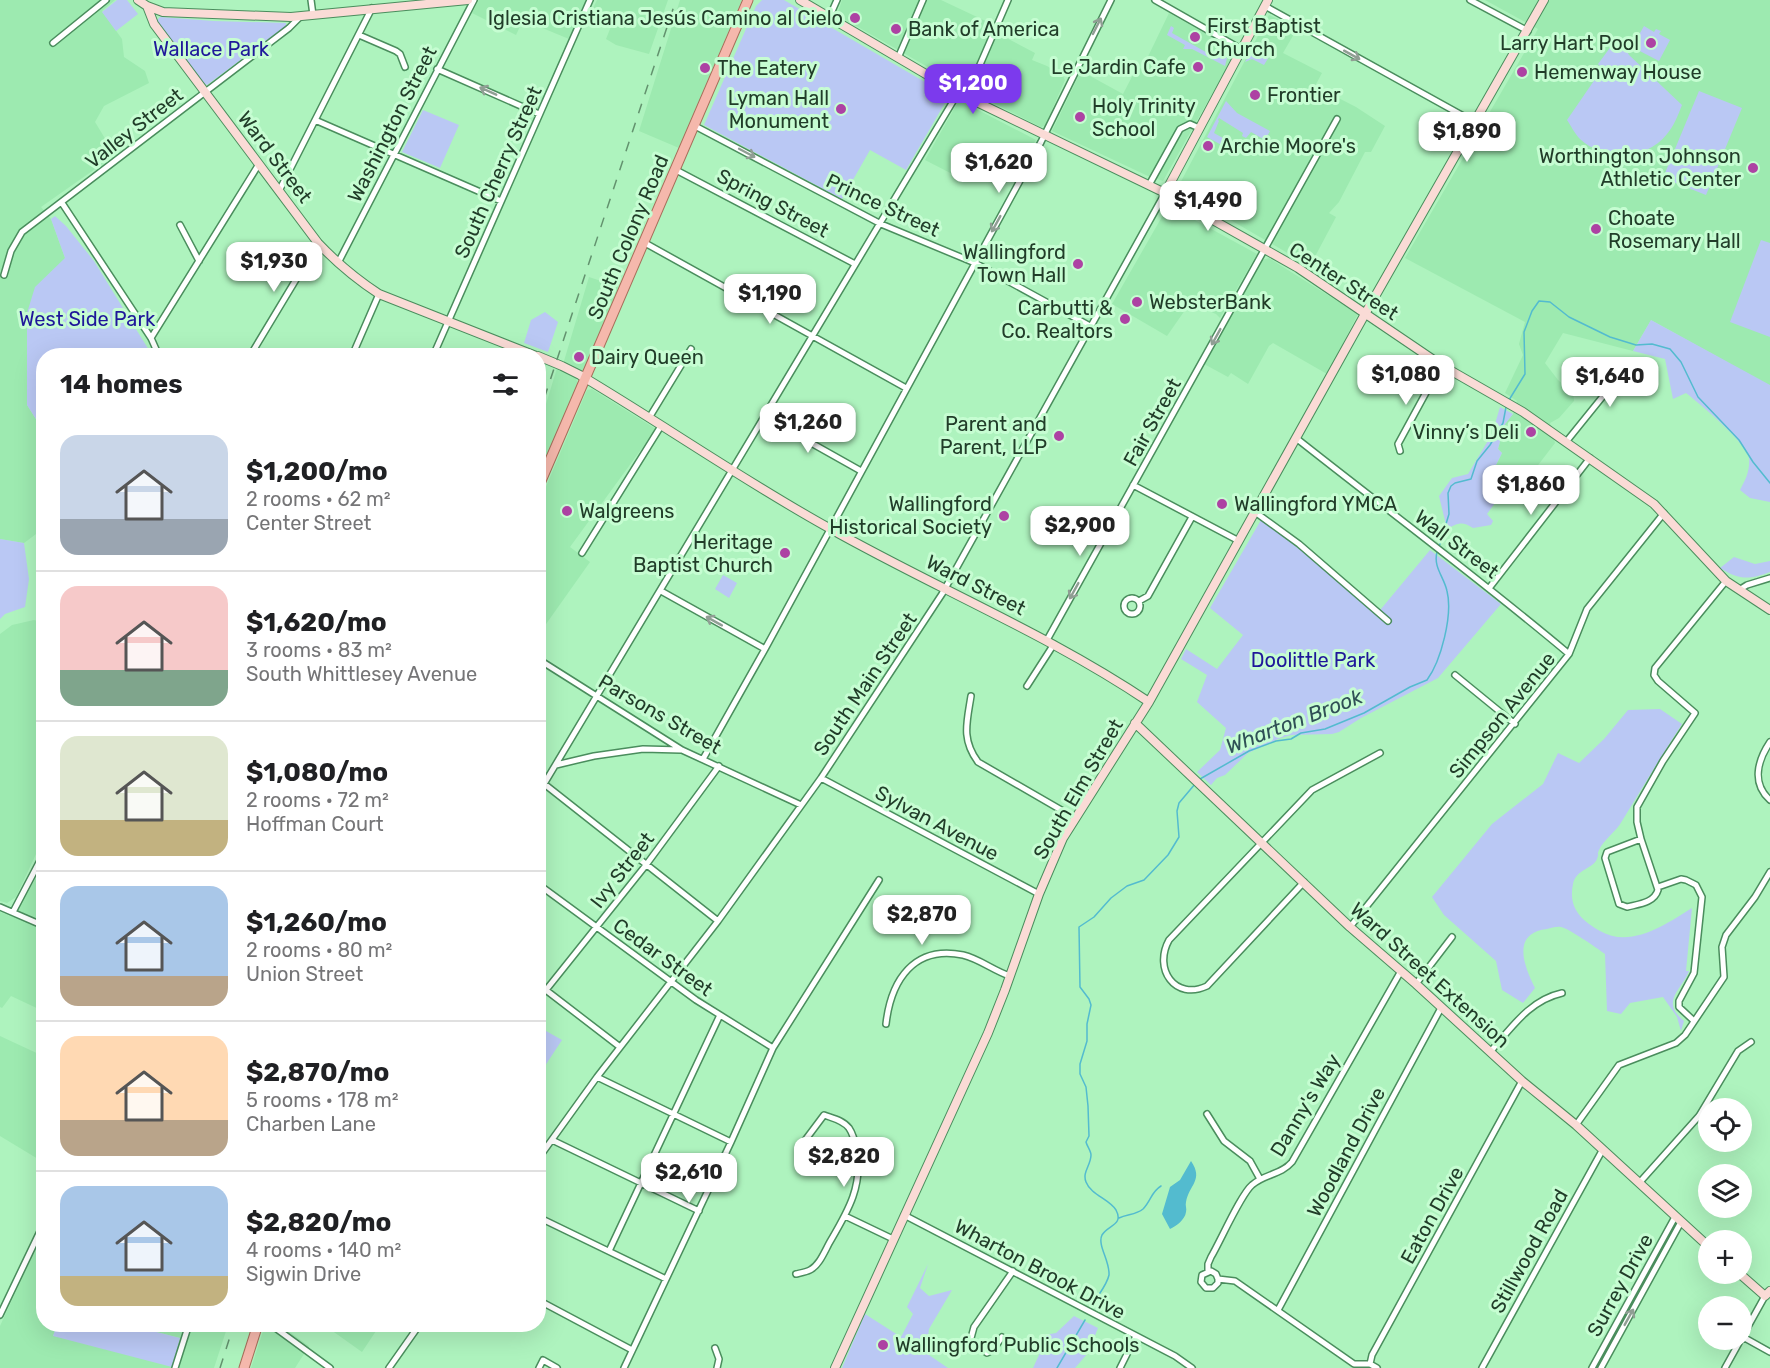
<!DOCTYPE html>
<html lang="en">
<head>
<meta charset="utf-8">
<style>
  body { margin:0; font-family:Rubik,sans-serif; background:#f2f2f2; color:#202124; height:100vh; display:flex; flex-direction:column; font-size:22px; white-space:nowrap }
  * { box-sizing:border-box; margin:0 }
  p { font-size:20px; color:#757577 }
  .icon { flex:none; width:33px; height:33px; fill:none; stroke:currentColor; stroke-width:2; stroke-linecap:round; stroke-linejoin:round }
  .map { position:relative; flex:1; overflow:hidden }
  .details { position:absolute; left:36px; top:348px; width:510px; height:984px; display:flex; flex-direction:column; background:#fff; border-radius:24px; box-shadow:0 6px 24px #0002 }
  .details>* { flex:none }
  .buttons { position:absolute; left:1698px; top:1098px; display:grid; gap:12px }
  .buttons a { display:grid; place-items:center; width:54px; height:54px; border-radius:50%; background:#fff; box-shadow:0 6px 24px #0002; font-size:30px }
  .price { position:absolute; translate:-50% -51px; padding:0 14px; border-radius:12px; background:#fff; color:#222; font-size:20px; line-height:39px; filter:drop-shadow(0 2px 3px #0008) }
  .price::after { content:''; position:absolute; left:50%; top:36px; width:18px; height:14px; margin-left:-9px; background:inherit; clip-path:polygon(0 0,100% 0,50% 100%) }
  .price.on { background:#7c3aed; color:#fff }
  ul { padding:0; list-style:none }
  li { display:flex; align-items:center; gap:18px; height:150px; padding:0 24px }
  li+li { border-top:2px solid #e0e0e0 }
  li span { display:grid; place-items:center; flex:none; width:168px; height:120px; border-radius:18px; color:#555 }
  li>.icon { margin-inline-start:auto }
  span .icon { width:72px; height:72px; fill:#fffc; stroke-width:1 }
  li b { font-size:26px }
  h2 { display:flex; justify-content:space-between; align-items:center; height:72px; padding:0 24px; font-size:26px }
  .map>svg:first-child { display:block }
</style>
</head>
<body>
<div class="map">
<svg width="1770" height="1368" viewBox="0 0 1770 1368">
  <rect width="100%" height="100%" fill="#aef3be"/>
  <path fill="#9deab0" d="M0,0h115l-13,11 20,28 2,18 21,14 4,12 -45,23 -9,16 20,33 -74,52 10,12 14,39 -38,147 12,19 1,23 3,7 1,74 -20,15 -24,-4z
    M479,0h107l-17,39 -46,-19 -7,15 -44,-22z
    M597,0h71l-19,54 -33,-9 -10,-6 6,-15 -23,-8z
    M680,0h62l-63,148 -40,-17z
    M842,0h99l51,24 -1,3 8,7 36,19 -3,7 15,6 16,10 2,4 -20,46 -4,1 -66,-33 -138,-79z
    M1485,0h285v386l-119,-66 -18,31 -70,-18 -18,30 13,17 15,13 1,8 -15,17 -9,5 5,20 -23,30 -9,-6 -11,13 -17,-13 7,-14 -4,-4 7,-25 8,-10 4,-13 -12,-8 18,-38 -4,-11 6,-22 -120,-64 133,-229z
    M1169,13l62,35 4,5 -72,128 -15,-5 -96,-45 29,-60 42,23 14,-27 5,2z
    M1269,15l29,12 -15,26 39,20 -7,13 41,21 29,19 -14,26h-6l-26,50 -10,11 7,4 -26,49 -133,-77z
    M959,100l77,40 -19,33 -34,-17 -7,12 -4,-2 -10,13 -37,-19z
    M1171,207l86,47 -37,64 -4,-4 -26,-11 -23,33 -55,-32 55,-96z
    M1269,258l89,56 -31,60 -54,-31 -4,3 -21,38 -17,-11 -3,4 -24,-13 58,-104z
    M589,277l30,10 -36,84 -19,-10z
    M557,368l19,10 2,6 -39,91v-48z
    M592,389l64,40 -86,118 20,15 -51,72v-131l48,-113z
    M34,620l10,3 -1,216 -27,58 -9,6 -7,-2v-267l12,-9z
    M40,871l3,1v139l-32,-15 -9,12 -2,-1v-95l13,5z
    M0,1036l43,20v106l-43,-26z
    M43,1233l1,91 13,1 -4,11 127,2 -51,-13h99l-14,43h-214v-42z
    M265,1325h15l29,21 -14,22h-44z
    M324,1325h56l-18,27z"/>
  <path fill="#bac8f4" d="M117,0h10l11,14 -22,17 -14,-19z
    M762,0h22l165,96 -43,74 -36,-20 -28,49 -138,-74 52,-119z
    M160,17l54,4 72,2v3l-79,59 -4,-2 -47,-62z
    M1171,26l3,2 -2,5 39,22 5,-3 11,6 -2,8 -33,-17h-9l2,-4 -18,-10z
    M1644,26l10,6 2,-3 5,2 -2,3 11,6 -11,21 -27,-14z
    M1257,42l16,8 -9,15 -12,-6 -7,3z
    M1623,44l6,11 53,50c-4,10 -8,21 -15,29 -21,27 -63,27 -87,5 -5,-5 -9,-13 -13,-19l35,-51 -4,-5 14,-19z
    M1699,91l43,17 -36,87 -43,-17z
    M1226,101l11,12 33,18 -5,9 -14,-8 -5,6 -4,-2 1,-3 -24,-15 -1,2 1,1 -5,12 16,9 -3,6 -20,-11z
    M423,110l36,15 -19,43 -38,-16z
    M55,216l11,10 28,35 58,94 -108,1 -1,98 -3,-7 -1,-23 -12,-19v-92l8,-26 30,-29 -14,-39z
    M1761,240l9,3v94l-40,-15z
    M545,312l13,10 -10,30 -24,-9 7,-23z
    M1651,320l119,65v117l-20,-4 -10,-8c6,-11 10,-19 9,-32 -3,-16 -49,-54 -63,-65l-13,6 -8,-40 -32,-8z
    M1500,407l13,7 -8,10 -7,25 4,4 -7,14 17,13 -25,34 6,7 -2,4 -18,3c-11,-7 -15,-5 -26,1l-8,-33 13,-18 16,-4 24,-40z
    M1261,520l50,38 65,57 54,-65 71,54 -63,74 -77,40 -22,14 -7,2 -41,1 -13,4 -30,14 -23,22 -8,3 -6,7 -14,-13 23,-22 6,-22 -29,-26 10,-27 -26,-16 5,-10 31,20 26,-34 -33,-27z
    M0,539l24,4 5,36 -4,28 -20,7 -5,5z
    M1734,557l21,7 15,-3v11c-21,8 -31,8 -50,-4z
    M723,575l14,8 -8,15 -14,-9z
    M1660,709l22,15c-21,32 -40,65 -60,97 -6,11 -18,18 -23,29 -3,7 1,1 -2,9 -4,10 -21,10 -24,25 -5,24 8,36 27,47 31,18 66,-7 92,-23l-6,63h3c-8,20 -29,30 -5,50l-3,10 -4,-14 -14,-20 -33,6 -9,11 -14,-3 -2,-57c-8,-6 -37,-26 -44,-27 -4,-1 -10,1 -14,2 -36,4 -23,37 -12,59l-12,15 -21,-13 -6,-29 -52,-46 -12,-18 60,-73 51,-40 15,-31 21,10 25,-24 24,-29z
    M539,1027l23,13 -23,35z
    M928,1264l-8,24 9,8 23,-6 -23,39 -3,24 22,15h-106l23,-54 36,23 12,-23 -6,-7z
    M1074,1316l24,12 -10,25 -13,15h-42l6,-13 5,-20 12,-2z
    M129,1325l51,13 -8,29 -119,-31 4,-11z"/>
  <path fill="#53bbcf" d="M1191,1161c13,19 -2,24 -5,41 -1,3 1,7 0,10 -1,8 -10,14 -16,17l-8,-15 8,-27 10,-7z"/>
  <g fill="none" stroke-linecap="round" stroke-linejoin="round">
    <path stroke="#53bbcf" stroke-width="1.5" d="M1509,400l16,-26 -1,-42 8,-21 7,-10 11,1 19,15 41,20 26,8 16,-1 18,5 11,13 17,35 41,43 14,22 17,21
      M1439,547l10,-33 -1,-21 3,-7 4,-3 16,-4 6,-18 13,-16 13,-22 3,-16
      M1200,779l49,-28 27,-10 15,-2 10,-6 24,-4 39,-16 46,-26 17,-7c14,-19 26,-65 20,-89 -3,-14 -14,-24 -10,-39
      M1119,1218c8,-4 17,-3 24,-9 8,-8 8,-17 18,-23
      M1093,1304c5,-9 14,-19 16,-29 1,-14 -12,-30 -7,-40 6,-10 22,-10 14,-25 -7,-11 -25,-15 -30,-28 -4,-10 5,-17 5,-27 0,-4 -4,-9 -5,-13l3,-6 -1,-30 -2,-19 -6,-13v-10l7,-23v-17l4,-19 -2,-6 -9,-12 -1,-60 15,-10 17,-19 16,-12 17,-6 24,-25 11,-18 -2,-26 2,-8 16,-19
      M1057,1368l28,-48"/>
    <g stroke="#4a8d5d" stroke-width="8">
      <path id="street" d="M311,0l2,15
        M1155,0l86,49
        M1470,0l58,31
        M1265,6l211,117
        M829,18l8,-18
        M359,35l37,16 4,3 5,13
        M53,43l53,-43
        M898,58l25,-58
        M437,69l102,45
        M966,97l42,-97
        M315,120l186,81
        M695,126l186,98 94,39 115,63
        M676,170l179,94
        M1149,185l31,-56 10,-5 9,4
        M279,191l93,-183
        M62,203l89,135 8,18
        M180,225l19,36
        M645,243l261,145
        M338,263l136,-263
        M4,275l7,-24 11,-19 267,-204 11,-11
        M151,338l108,-174
        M250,356l68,-113
        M352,356l27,-62
        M433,356l157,-356
        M765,417l96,54
        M649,418l42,-69
        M1296,438c91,72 184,141 273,216
        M1566,442l63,-78
        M1400,451l-2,-7 43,-79
        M1133,485l106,56
        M1255,512l44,32 89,77
        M582,553l79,-127
        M1490,587l100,-129
        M1739,590l8,-5 23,-7
        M661,591l104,58
        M1124 606a8 8 0 1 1 16 0a8 8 0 1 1-16 0Z
        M1139,601l9,-5 44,-79
        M1047,640l290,-521
        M538,659l144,91 119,55
        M1455,675l60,49
        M1027,686l27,-42
        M971,696c-4,26 -10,43 7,66l97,56
        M1770,742c-12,18 -19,41 0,58
        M703,759l62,-110 276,-507 70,-142
        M556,765l38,-9 49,-7 38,1
        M821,778l218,116
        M538,779l180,142
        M538,794l420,-701
        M1641,839l17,51c-4,13 -19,14 -31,17l-8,-3 -14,-46 2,-6 34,-13 -4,-17v-15l26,-46 32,-48 -37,-32 -4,-6 1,-7 71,-87
        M1304,882l-97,104c-32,15 -54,-17 -38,-46l143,-150 68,-37
        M538,884l158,116 77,48
        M1658,887l23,-8 5,1 10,5 6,12 -8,76 -15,28v6l15,14
        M0,907l44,19
        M13,912l31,-59
        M1350,927l219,-273 18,-45 77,-96
        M538,984l82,63
        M1416,984l36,-47
        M546,990l100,-125 73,-99
        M886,1024c5,-44 28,-79 77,-69 17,4 31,16 47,21
        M1491,1051c21,-24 39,-51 71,-58
        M597,1077l134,65
        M1207,1114l17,27 26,20 10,18
        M1576,1125l43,-60 57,-22 9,-8 39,-58 -2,-30 4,-12 29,-38 15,-25
        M552,1140l147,71
        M538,1159l59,-82 121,-156 103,-143 121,-184 223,-401
        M1640,1182l59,-66 39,-65 13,-9
        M904,1215l271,141 17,12
        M845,1216l48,23
        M538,1217l128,62
        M609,1251l111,-236
        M1208,1272v-8l3,-7c9,-15 30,-63 41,-72 12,-11 29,-10 40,-23l109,-191
        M796,1274c4,-1 10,-2 14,-4 10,-5 15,-20 21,-30 17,-29 33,-56 25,-91 -1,-7 -3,-15 -7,-21 -6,-8 -17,-10 -25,-13l-21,28
        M1218,1279v4l-5,5h-7l-5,-6 1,-7 9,-4 5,3 2,5 17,2 119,83h16l7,4
        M538,1300l94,50
        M1278,1310l163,-302
        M0,1315l44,-92
        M270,1324l60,44
        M1002,1337l-9,13 -6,3 -15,-11 -1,-4 3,-11 39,-56
        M1743,1337l27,15
        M715,1348l4,11 -2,9
        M1370,1364l2,-9 150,-274
        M175,1368l14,-44
        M389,1368l31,-44
        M539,1368l4,-8 14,8
        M624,1368l107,-226 42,-94 106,-168
        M1120,1368l16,-32
        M1482,1368l121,-219
        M1592,1368l83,-151
        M1601,1368l80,-146
        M1725,1368l40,-72"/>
    </g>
    <g stroke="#4a8d5d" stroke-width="10">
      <path id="secondary" d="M138,0l9,6 16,6 128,5 177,-17
        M800,0l158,93 207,100 133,75 143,97 82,47 131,92 72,77 44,29
        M147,6l7,18 164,219c19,20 38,36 61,51l157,62
        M1165,193l103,-193
        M538,356l24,10 18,9c84,50 164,106 249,153 106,60 219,106 320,174
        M1135,723l215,204 66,57 106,97 54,44 132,121
        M1740,1274l25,22 5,-5
        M835,1368l153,-335 17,-43 34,-96 24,-56 86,-136 216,-388 179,-314"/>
    </g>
    <g stroke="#a76e5a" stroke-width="11">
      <path id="primary" d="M538,488l210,-488
        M244,1368l14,-44"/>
    </g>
    <use href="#street" stroke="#fff" stroke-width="5"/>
    <use href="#secondary" stroke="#fadbd6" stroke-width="8"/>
    <use href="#primary" stroke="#f5b8ac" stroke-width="9"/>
    <path stroke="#63926e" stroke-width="1.5" stroke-dasharray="10 10" stroke-linecap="butt" d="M538,417l138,-417
      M220,1368l14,-44"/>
  </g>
  <defs><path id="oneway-shaft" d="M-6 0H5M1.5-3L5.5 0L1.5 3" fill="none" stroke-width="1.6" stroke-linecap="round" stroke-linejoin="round" transform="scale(1.5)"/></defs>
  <g stroke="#909e94">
    <use href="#oneway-shaft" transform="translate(1097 26) rotate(-63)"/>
    <use href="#oneway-shaft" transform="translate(1352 55) rotate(29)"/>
    <use href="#oneway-shaft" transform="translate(488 91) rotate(-156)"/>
    <use href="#oneway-shaft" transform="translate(747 153) rotate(28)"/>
    <use href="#oneway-shaft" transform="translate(996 224) rotate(119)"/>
    <use href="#oneway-shaft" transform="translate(1216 337) rotate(119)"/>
    <use href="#oneway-shaft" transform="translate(1074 591) rotate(119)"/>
    <use href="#oneway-shaft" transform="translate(714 621) rotate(-151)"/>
    <use href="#oneway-shaft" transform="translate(1629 1317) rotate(-61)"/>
  </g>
  <g fill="#ad42a3" stroke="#c6fdd2" stroke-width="2">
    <circle cx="855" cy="18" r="6"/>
    <circle cx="896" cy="29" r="6"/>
    <circle cx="1195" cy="37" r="6"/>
    <circle cx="1651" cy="43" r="6"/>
    <circle cx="1198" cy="67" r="6"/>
    <circle cx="705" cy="68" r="6"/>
    <circle cx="1522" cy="72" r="6"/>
    <circle cx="1255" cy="95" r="6"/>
    <circle cx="841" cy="109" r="6"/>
    <circle cx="1080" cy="117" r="6"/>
    <circle cx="1208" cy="146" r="6"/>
    <circle cx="1753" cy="168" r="6"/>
    <circle cx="1596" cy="229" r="6"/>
    <circle cx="1078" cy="264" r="6"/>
    <circle cx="1137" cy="302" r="6"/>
    <circle cx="1125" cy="319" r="6"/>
    <circle cx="579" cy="357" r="6"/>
    <circle cx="1531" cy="432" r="6"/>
    <circle cx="1059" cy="436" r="6"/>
    <circle cx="1222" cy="504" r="6"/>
    <circle cx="567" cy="511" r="6"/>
    <circle cx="1004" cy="516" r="6"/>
    <circle cx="785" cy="553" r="6"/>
    <circle cx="883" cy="1345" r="6"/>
  </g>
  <g text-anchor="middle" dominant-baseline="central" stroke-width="6" stroke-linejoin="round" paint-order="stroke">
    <g font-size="20" fill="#213d29" stroke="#c6fdd2" text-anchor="start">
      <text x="843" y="18" text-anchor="end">Iglesia Cristiana Jesús Camino al Cielo</text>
      <text x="1207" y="26">First Baptist<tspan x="1207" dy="23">Church</tspan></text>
      <text x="908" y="29">Bank of America</text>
      <text x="1639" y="43" text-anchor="end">Larry Hart Pool</text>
      <text x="1186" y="67" text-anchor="end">Le Jardin Cafe</text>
      <text x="717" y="68">The Eatery</text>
      <text x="1534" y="72">Hemenway House</text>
      <text x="1267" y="95">Frontier</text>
      <text x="829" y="98" text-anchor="end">Lyman Hall<tspan x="829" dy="23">Monument</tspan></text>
      <text x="1092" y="106">Holy Trinity<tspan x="1092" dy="23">School</tspan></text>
      <text x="1220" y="146">Archie Moore's</text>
      <text x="1741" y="156" text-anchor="end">Worthington Johnson<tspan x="1741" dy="23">Athletic Center</tspan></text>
      <text x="1608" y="218">Choate<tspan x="1608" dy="23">Rosemary Hall</tspan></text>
      <text x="1066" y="252" text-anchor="end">Wallingford<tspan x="1066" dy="23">Town Hall</tspan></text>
      <text x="1149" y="302">WebsterBank</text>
      <text x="1113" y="308" text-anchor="end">Carbutti &amp;<tspan x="1113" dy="23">Co. Realtors</tspan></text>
      <text x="591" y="357">Dairy Queen</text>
      <text x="1047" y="424" text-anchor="end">Parent and<tspan x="1047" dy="23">Parent, LLP</tspan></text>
      <text x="1519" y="432" text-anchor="end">Vinny’s Deli</text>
      <text x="992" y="504" text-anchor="end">Wallingford<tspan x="992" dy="23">Historical Society</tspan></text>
      <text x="1234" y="504">Wallingford YMCA</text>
      <text x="579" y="511">Walgreens</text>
      <text x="773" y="542" text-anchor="end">Heritage<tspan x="773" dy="23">Baptist Church</tspan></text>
      <text x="895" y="1345">Wallingford Public Schools</text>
    </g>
    <g font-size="20" fill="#1f179a" stroke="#c6fdd2">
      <text x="211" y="49">Wallace Park</text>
      <text x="87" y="319">West Side Park</text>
      <text x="1313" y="660">Doolittle Park</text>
    </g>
    <g font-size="20" fill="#213d29" stroke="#c6fdd2">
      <text transform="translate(392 124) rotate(-63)">Washington Street</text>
      <text transform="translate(134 128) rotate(-38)">Valley Street</text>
      <text transform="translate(275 157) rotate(53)">Ward Street</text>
      <text transform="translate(498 172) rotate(-66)">South Cherry Street</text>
      <text transform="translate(773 203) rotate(28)">Spring Street</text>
      <text transform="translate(883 205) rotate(25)">Prince Street</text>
      <text transform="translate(628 237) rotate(-67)">South Colony Road</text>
      <text transform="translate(1344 281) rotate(33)">Center Street</text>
      <text transform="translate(1152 422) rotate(-61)">Fair Street</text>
      <text transform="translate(1457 544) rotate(37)">Wall Street</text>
      <text transform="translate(976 585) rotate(27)">Ward Street</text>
      <text transform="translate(865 684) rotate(-56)">South Main Street</text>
      <text transform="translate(660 714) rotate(30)">Parsons Street</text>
      <text transform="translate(1502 715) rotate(-51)">Simpson Avenue</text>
      <text transform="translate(1078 789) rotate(-60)">South Elm Street</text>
      <text transform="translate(937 823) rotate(28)">Sylvan Avenue</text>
      <text transform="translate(622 870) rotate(-52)">Ivy Street</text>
      <text transform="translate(663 957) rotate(36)">Cedar Street</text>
      <text transform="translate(1430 975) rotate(42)">Ward Street Extension</text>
      <text transform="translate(1305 1105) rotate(-59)">Danny's Way</text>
      <text transform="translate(1346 1152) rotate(-62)">Woodland Drive</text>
      <text transform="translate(1432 1215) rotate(-61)">Eaton Drive</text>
      <text transform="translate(1529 1251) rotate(-61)">Stillwood Road</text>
      <text transform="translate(1040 1269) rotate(28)">Wharton Brook Drive</text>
      <text transform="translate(1620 1285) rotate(-61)">Surrey Drive</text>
    </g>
    <g font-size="21" font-style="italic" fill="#305056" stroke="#c6fdd2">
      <text transform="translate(1294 721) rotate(-21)">Wharton Brook</text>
    </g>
  </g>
</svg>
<div class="buttons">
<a><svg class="icon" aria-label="locate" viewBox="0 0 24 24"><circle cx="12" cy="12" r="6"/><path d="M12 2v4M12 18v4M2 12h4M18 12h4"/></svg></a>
<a><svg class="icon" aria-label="layers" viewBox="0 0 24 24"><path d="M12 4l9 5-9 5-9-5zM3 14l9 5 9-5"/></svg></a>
<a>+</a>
<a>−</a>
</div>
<b class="price on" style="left:973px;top:115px">$1,200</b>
<b class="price" style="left:1467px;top:163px">$1,890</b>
<b class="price" style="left:999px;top:194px">$1,620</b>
<b class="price" style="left:1208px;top:232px">$1,490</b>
<b class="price" style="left:274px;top:293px">$1,930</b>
<b class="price" style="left:770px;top:325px">$1,190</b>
<b class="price" style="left:1406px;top:406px">$1,080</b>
<b class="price" style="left:1610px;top:408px">$1,640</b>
<b class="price" style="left:808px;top:454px">$1,260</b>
<b class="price" style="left:1531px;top:516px">$1,860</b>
<b class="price" style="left:1080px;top:557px">$2,900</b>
<b class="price" style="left:922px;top:946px">$2,870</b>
<b class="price" style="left:844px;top:1188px">$2,820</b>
<b class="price" style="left:689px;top:1204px">$2,610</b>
<section class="details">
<h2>14 homes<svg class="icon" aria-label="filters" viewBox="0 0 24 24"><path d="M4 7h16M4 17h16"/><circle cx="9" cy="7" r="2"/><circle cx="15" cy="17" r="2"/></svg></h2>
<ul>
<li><span style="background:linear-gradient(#c9d6e8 70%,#9aa5b1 0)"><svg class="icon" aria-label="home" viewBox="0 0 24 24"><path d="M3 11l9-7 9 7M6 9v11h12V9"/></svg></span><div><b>$1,200/mo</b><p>2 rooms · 62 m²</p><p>Center Street</p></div></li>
<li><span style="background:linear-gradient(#f6c9c9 70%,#7fa58c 0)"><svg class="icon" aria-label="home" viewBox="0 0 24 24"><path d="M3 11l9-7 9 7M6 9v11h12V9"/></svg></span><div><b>$1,620/mo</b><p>3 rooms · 83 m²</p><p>South Whittlesey Avenue</p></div></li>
<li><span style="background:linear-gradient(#dfe7d0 70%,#c2b280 0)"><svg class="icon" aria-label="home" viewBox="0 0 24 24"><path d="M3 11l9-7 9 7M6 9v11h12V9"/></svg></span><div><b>$1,080/mo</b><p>2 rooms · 72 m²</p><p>Hoffman Court</p></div></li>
<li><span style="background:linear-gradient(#a9c7e8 75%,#b9a48a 0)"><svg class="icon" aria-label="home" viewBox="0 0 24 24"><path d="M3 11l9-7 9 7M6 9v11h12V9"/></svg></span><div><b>$1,260/mo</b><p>2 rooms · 80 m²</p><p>Union Street</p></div></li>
<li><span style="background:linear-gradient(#ffd9b3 70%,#b9a48a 0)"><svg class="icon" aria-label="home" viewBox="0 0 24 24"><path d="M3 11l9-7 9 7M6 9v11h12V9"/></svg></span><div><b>$2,870/mo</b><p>5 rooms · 178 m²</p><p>Charben Lane</p></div></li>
<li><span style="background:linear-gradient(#a9c7e8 75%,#c2b280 0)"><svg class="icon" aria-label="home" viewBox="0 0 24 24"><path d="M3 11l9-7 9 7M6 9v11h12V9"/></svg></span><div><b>$2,820/mo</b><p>4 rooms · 140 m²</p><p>Sigwin Drive</p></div></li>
</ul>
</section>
</div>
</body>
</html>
